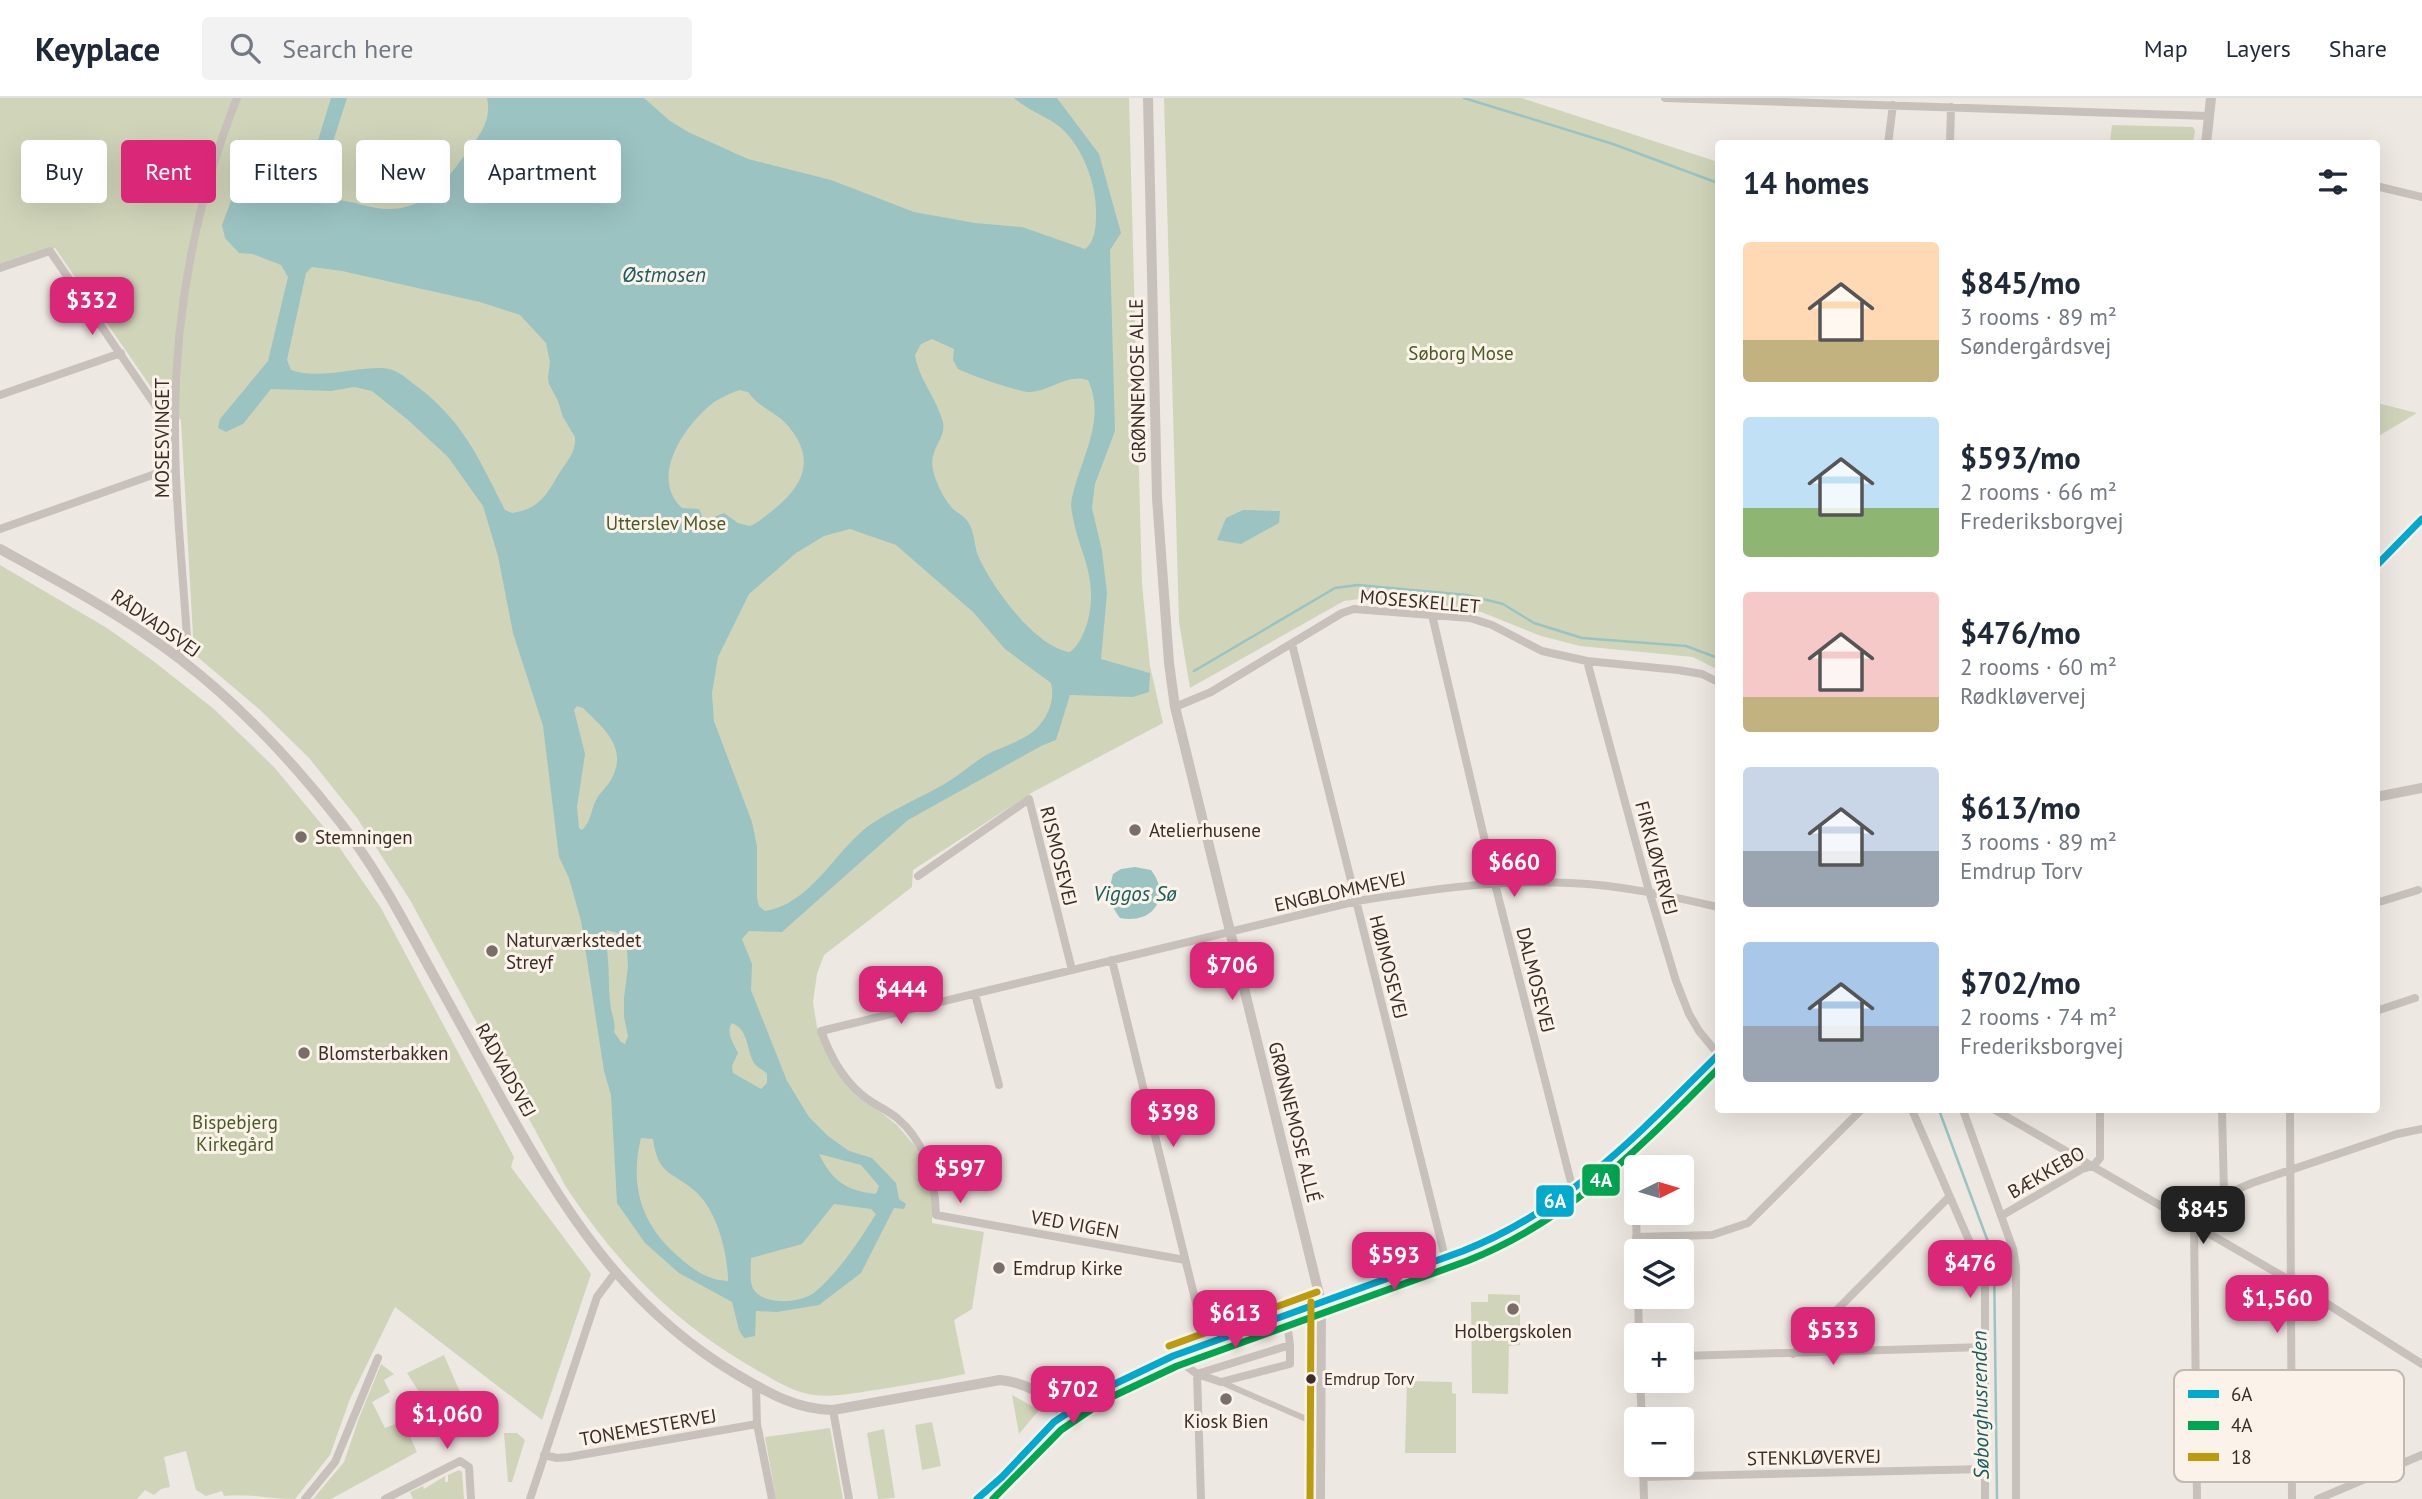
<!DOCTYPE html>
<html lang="en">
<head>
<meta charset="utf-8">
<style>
  body { margin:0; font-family:"PT Sans",sans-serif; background:#f2f2f3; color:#1f2937; height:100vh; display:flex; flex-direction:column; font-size:26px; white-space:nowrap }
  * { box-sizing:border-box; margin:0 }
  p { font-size:23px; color:#747a83 }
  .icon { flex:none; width:38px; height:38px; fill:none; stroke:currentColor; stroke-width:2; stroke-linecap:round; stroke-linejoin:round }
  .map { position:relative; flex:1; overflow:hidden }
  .side { position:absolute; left:1715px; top:42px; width:665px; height:973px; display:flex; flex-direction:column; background:#fff; border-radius:7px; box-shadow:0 7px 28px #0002 }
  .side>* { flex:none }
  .top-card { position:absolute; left:21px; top:42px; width:665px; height:63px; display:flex; gap:14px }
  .needle { width:46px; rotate:85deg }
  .tools { position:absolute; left:1624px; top:1057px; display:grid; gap:14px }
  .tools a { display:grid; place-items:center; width:70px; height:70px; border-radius:7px; background:#fff; box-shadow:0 7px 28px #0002; font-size:35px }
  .price { position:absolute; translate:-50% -60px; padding:0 16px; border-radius:14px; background:#db2777; color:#fff; font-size:23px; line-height:46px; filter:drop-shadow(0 2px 4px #0008) }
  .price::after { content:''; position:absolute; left:50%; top:42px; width:21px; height:16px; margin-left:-10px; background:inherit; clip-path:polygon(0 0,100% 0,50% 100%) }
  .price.selected { background:#222; color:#fff }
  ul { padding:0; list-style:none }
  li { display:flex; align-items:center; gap:21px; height:175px; padding:0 28px }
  li span { display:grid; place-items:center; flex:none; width:196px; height:140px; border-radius:7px; color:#555 }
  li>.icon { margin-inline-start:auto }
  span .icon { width:84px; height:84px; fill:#fffc; stroke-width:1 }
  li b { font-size:30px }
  h2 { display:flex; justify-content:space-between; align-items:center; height:84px; padding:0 28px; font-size:30px }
  .chip { padding:0 24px; border-radius:7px; background:#fff; box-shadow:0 7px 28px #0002; font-size:24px; line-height:63px }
  .chip.selected { background:#db2777; color:#fff }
  header { display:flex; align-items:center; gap:42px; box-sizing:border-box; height:98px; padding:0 35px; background:#fff; border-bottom:2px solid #e0e1e3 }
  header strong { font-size:33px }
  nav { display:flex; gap:38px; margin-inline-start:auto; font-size:24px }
  .search { width:490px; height:63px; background:#f2f2f3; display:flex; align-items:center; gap:18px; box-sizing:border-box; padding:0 24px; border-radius:7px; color:#747a83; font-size:26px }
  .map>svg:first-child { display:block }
</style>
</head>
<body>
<header>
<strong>Keyplace</strong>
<div class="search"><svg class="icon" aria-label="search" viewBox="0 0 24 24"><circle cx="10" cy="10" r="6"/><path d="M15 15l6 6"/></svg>Search here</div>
<nav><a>Map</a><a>Layers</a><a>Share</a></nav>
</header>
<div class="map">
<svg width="2422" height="1401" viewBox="0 0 2422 1401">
  <rect width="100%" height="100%" fill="#eee8e2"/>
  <path fill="#d0d5ba" d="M0,0h1129l13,486 8,82 13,57 -130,69 -120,78 -1,17 -88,68 -7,19 -4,28 5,31 32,55 47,37 18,21 12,24 5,22v31l52,9 -12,77 -18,11 11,54c-27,6 -55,10 -83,15 -23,3 -46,9 -69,6 -21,-3 -39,-15 -58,-26 -82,-47 -136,-103 -189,-182l-156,-287 -53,-82 -48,-60 -50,-49 -65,-55 -13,-234 -19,-17 -107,-155 -55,18z
    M1164,0h358l196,64v508l-25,-13 -113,-11 -39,-10 -60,-24 -113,-14 -24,3 -154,87 -11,-66z
    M2112,27l81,2 2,4 -2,12h-83z
    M2377,305l40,10 -40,24z
    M0,467l107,63 45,32 62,49 60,58 59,71 48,70 133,249 -3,10 80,107 -49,146 -147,-113 -45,92 -20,56 -35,44c-24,0 -47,-6 -71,-3l-2,-5 -16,5 -10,-6 -10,-39 -22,6 6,30 -9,2 -7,6 -9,-5 -8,9h-137z
    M1488,1196l32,1v50l-11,1 -1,48 -36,-1 -1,-91h17z
    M444,1257l26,60 -17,11 -24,-24 -3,1 -19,-30z
    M381,1266l13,10 -10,6 6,12 -18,10 13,26 18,-7 14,31 -86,47h-18l31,-37 15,-44z
    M1407,1283l45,1v11l4,1v59h-51z
    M1012,1297l27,15 -20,24z
    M932,1324l9,44 -19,4 -7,-45z
    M830,1330l13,71h-67l-11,-62z
    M884,1331l11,69 -17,1 -11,-66z
    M504,1335h13l8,7 -13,42h-4z
    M459,1372l3,2 2,27h-51l-3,-7 13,-6 1,3 21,-13v6h3v-7z"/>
  <path fill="#9bc3c2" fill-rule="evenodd" d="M331,0h16l-29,91v10c9,2 18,0 27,2 14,2 28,8 42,8 41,1 59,-29 80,-57 13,-17 25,-32 20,-54h157l26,23 18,11 60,27 83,21 83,32 61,11 47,4 63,22c10,-7 11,-23 11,-34 1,-30 -13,-68 -36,-88 -14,-11 -33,-17 -46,-29h43l42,56 22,79 -11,17 5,181 -20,53 -3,24 10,43 5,42 -6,66 49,14 -1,19 -16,5 -63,-2 -14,45 -15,6 -133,74 -126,112 -33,-1 -7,8 10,25 -1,26 36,91 22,36 19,19 21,15 23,7 24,25 3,16 7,5 -2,5 -10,-1 -33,65 -42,32 -42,7 -21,-1 -1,25 -11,2 -5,-8 -7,-28 -53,-29 -34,-30 -28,-40 -6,-108 -7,-24 -23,-150 -12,-43 -10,-21 -16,-131 -30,-93 -15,-77 -15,-50 -35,-49 -40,-37 -36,-29 -18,-4 -23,4 -60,-2 -28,35 -17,8 -8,-4 2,-9 48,-58 20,-84 -7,-12 -28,-11 -14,-1 -14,-15 -3,-13 14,-37 13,-9 55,7zM312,169l30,4 138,31 40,13 26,28 4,19 -2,16 1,6 9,17 5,16 12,20c1,15 -7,23 -15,35 -13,22 -20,37 -48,41l-7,-3c-26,-51 -42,-90 -90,-125 -10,-8 -20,-17 -33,-17 -29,-1 -63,12 -91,2l-4,-10 19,-87zM932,241l22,10 -1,11 5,9c12,6 60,23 72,23 20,-1 38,-19 58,-12 20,43 -11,83 -17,124 4,46 30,69 16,120 -4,11 -8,21 -17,28 -35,-5 -77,-64 -91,-94 -5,-11 -4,-26 -11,-36 -3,-6 -11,-9 -16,-14 -9,-11 -16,-25 -19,-38 -5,-23 16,-32 9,-51 -7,-23 -23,-40 -27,-64l6,-11zM739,292l9,2c11,16 29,20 41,35 28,34 13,60 -17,84 -7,5 -14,12 -22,15l-12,-3 -14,-10 -20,8 -5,-12 -17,-1c-34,-32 4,-84 32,-106 8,-5 17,-9 25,-12zM850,431l46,16 77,67 32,37 46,34c4,16 -2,32 -13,44 -13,14 -36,19 -52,28 -16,10 -31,24 -49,33 -23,13 -48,23 -70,39 -33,26 -57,77 -102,84l-6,-5 -2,-8v-52l-5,-24 -38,-101 -2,-28 6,-36 31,-63 47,-41 28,-17zM577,608l6,2c20,20 45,39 29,70 -4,8 -12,14 -16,22 -5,10 -5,22 -14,30l-3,-2 -2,-21 8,-53 -11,-44zM607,832l13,4 13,9 -6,8 1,15 -4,32v19l4,19 -3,8 -4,-2 -7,-10c2,-9 -1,-14 -3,-23 -4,-25 0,-49 -7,-74zM732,925c17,7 14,26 22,40 3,5 9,6 13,11v9l-6,6 -28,-16 -1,-7 6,-13c-4,-9 -13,-21 -6,-30zM641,1040l12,1c5,37 19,32 42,52 22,19 33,63 33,90 -20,-1 -33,-10 -48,-23 -38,-32 -51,-71 -39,-120zM819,1056l42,11 18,21 -3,8c-29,-3 -44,-13 -57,-40zM834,1106l37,5 5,5c-16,26 -38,59 -61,78 -13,11 -50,14 -61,-2 -5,-7 -3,-22 -3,-32l51,-14z
    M1243,412l37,1 -1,12 -38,21 -24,-4 9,-22z
    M1135,769l16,3c21,27 2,55 -31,48 -11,-14 -12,-26 -7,-44l8,-5z"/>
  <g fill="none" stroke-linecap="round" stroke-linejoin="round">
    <path stroke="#9bc3c2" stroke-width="2.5" d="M1464,0l149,46 105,39
      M1194,573l141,-83 23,-3 109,10 36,9 31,19 48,15 104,8 32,12
      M1939,1012l55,148 3,241"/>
    <path stroke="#c8c1bb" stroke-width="6" d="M1221,1284l99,43"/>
    <path stroke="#c8c1bb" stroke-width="8" d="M1665,0l544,18
      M1888,46l5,-39
      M1950,46l1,-37
      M2376,88l46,11
      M0,170l50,-17 105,154 8,6 12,2
      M0,297l121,-42
      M0,431l175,-62
      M1432,517l63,269 78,306
      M1292,546l153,613
      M178,560l9,-21c-5,-74 -13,-149 -12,-223 1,-107 22,-216 62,-316
      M1587,563l62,230 27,90 13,33 10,17 19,23
      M1175,609l36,-15 131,-79 12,-4 116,9 22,7 50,26 45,10 91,9 24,4 16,8
      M918,778l111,-77 43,171
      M2376,805l42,-13
      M1112,862l94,384
      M975,896l24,91
      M2376,913l39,-13
      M1912,1012l73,167v222
      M1963,1012l50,139 3,18v232
      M1995,1012l296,171 131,83
      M2222,1012l2,85
      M2290,1012l2,389
      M1634,1040l3,113
      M2001,1118l81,-47 11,-3 7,-8v-48
      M1636,1139l76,-2 36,-12 113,-113
      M1185,1162l-249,-45c-1,-36 -10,-73 -39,-97 -11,-9 -25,-14 -36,-24 -20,-17 -31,-39 -40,-63l536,-130c70,-11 142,-22 213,-18 51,2 100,13 148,24
      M1638,1199l1,38
      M1793,1256l156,-157
      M1173,1258l24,18 24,8 69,-18v-19
      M1682,1258l302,-9
      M1197,1276l93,-29 -4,-30
      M1197,1276l4,125
      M1640,1283l2,38
      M756,1288l1,38 15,75
      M833,1312l16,89
      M544,1357l13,3 12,-1 188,-33
      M1643,1367l1,34
      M1643,1379l342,-8
      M305,1401l30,-37 43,-104
      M385,1401l75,-38 9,6 2,32
      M530,1401l67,-202 18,-24
      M2197,1401l-3,-276 9,-12 21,-16 28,-12 145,-49 25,-5
      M2318,1401l104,-44"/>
    <path stroke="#c8c1bb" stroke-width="10" d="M1148,0l9,400 12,165 6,44 146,595 -1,197
      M2206,46l5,-46
      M0,451c62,34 124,67 180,110 60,46 113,103 160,163 33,42 59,90 84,136 25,46 50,91 75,136 63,113 123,212 237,280 31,18 60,36 97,36l167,-30c28,3 44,14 64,34
      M2376,469l46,-48
      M2376,699l46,-9
      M977,1401l25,-22 52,-55 46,-31 73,-35 290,-105 33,-13 37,-20 40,-28 61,-52 84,-83"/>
    <g stroke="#fbf3e9" stroke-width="12">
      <path id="bus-1" d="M2376,468l46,-47
        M977,1401l25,-22 52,-55 46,-31 73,-35 290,-105c106,-42 175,-117 255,-196"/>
    </g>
    <g stroke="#fbf3e9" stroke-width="12">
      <path id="bus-2" d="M993,1401l68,-69 44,-30 72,-34 290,-105c105,-42 173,-114 251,-192"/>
    </g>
    <g stroke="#fbf3e9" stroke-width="12">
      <path id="bus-3" d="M1169,1248l148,-54
        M1310,1401l1,-197"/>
    </g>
    <use href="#bus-1" stroke="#00a9ce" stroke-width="7"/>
    <use href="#bus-2" stroke="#00a651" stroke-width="7"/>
    <use href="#bus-3" stroke="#ba9c0e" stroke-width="7"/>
  </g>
  <g fill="#796e69" stroke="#fbf3e9" stroke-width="2.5">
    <circle cx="1135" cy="732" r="7"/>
    <circle cx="301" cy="739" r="7"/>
    <circle cx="492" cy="853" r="7"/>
    <circle cx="304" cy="955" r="7"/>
    <circle cx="999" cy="1170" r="7"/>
    <circle cx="1513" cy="1211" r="7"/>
    <circle cx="1226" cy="1301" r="7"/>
  </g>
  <circle fill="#3a2d28" stroke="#fbf3e9" stroke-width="2.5" cx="1311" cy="1281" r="6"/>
  <g text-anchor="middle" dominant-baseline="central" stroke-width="6" stroke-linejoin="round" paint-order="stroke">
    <g font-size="17" fill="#3a2d28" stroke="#fbf3e9" text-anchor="start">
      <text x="1324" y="1281">Emdrup Torv</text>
    </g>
    <g font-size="19" fill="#4a5b29" stroke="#fbf3e9">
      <text x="1461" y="255">Søborg Mose</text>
      <text x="666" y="425">Utterslev Mose</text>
      <text x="235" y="1024">Bispebjerg<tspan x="235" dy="22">Kirkegård</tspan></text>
    </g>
    <g font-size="19" fill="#3a2d28" stroke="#fbf3e9">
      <text transform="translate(1137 283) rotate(-91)">GRØNNEMOSE ALLE</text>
      <text transform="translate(162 340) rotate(-90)">MOSESVINGET</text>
      <text transform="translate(1420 503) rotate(5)">MOSESKELLET</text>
      <text transform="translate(156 525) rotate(35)">RÅDVADSVEJ</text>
      <text transform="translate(1059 758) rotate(76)">RISMOSEVEJ</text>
      <text transform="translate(1657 760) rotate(75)">FIRKLØVERVEJ</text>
      <text transform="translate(1340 793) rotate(-12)">ENGBLOMMEVEJ</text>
      <text transform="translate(1389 869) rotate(76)">HØJMOSEVEJ</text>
      <text transform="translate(1536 882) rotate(76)">DALMOSEVEJ</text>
      <text transform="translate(506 972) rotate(61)">RÅDVADSVEJ</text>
      <text transform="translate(1295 1024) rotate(76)">GRØNNEMOSE ALLÉ</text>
      <text transform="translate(2046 1074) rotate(-30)">BÆKKEBO</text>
      <text transform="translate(1075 1126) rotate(10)">VED VIGEN</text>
      <text transform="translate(648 1329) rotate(-10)">TONEMESTERVEJ</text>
      <text transform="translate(1814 1359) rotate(-1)">STENKLØVERVEJ</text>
    </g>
    <g font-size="19" fill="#3a2d28" stroke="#fbf3e9" text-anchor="start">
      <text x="1149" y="732">Atelierhusene</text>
      <text x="315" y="739">Stemningen</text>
      <text x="506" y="842">Naturværkstedet<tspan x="506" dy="22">Streyf</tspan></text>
      <text x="318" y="955">Blomsterbakken</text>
      <text x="1013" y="1170">Emdrup Kirke</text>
      <text x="1513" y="1233" text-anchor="middle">Holbergskolen</text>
      <text x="1226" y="1323" text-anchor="middle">Kiosk Bien</text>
    </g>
    <g font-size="21" font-style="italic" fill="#195d60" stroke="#fbf3e9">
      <text x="664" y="176">Østmosen</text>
      <text x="1135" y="795">Viggos Sø</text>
      <text transform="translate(1980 1307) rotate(-91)">Søborghusrenden</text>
    </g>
  </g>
  <rect x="2174" y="1272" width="230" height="112" rx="10" fill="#fbf3e9" stroke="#c1b8af" stroke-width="2"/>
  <rect x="2188" y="1292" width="31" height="8" fill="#00a9ce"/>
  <rect x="2188" y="1323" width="31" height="9" fill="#00a651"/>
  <rect x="2188" y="1355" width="31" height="8" fill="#ba9c0e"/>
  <g font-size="19" fill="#3a2d28">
    <text x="2231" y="1303">6A</text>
    <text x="2231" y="1334">4A</text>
    <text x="2231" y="1366">18</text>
  </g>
  <g stroke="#fbf3e9" stroke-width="2.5">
    <rect x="1581" y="1065" width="40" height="34" rx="7" fill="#00a651"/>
    <rect x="1535" y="1086" width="40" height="34" rx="7" fill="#00a9ce"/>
  </g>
  <g font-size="19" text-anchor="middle" font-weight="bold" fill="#fff">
    <text x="1601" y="1089">4A</text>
    <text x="1555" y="1110">6A</text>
  </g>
</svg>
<div class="tools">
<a><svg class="needle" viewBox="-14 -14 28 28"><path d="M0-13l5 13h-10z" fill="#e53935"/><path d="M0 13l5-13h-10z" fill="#747a83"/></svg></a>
<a><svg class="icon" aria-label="layers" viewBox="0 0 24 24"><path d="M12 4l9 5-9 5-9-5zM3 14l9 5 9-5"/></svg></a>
<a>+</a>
<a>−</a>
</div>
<b class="price" style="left:92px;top:239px">$332</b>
<b class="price" style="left:1514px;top:801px">$660</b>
<b class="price" style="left:1232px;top:904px">$706</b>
<b class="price" style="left:901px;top:928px">$444</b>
<b class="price" style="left:1173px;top:1051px">$398</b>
<b class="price" style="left:960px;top:1107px">$597</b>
<b class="price selected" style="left:2203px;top:1148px">$845</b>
<b class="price" style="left:1394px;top:1194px">$593</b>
<b class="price" style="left:1970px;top:1202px">$476</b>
<b class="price" style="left:2277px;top:1237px">$1,560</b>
<b class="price" style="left:1235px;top:1252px">$613</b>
<b class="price" style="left:1833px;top:1269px">$533</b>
<b class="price" style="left:1073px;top:1328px">$702</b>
<b class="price" style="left:447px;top:1353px">$1,060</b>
<div class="top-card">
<a class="chip">Buy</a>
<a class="chip selected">Rent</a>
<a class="chip">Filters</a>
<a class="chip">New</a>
<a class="chip">Apartment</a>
</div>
<section class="side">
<h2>14 homes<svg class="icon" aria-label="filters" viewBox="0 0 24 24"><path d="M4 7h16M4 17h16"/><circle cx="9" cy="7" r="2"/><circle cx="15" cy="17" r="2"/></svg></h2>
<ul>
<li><span style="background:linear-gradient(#ffd9b3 70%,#c2b280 0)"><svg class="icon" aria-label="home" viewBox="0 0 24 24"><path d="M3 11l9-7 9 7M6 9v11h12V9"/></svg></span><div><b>$845/mo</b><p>3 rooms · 89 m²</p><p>Søndergårdsvej</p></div></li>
<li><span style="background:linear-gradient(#bfe0f5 65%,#8fb573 0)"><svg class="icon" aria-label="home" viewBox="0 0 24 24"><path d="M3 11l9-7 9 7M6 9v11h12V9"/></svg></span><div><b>$593/mo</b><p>2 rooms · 66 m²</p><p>Frederiksborgvej</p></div></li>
<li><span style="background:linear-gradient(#f6c9c9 75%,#c2b280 0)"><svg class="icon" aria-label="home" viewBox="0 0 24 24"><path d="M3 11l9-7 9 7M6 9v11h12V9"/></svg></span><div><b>$476/mo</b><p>2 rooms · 60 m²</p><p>Rødkløvervej</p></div></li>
<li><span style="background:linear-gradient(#c9d6e8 60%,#9aa5b1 0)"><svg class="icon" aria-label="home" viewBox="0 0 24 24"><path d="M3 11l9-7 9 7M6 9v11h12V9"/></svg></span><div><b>$613/mo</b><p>3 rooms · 89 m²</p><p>Emdrup Torv</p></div></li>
<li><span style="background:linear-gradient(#a9c7e8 60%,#9aa5b1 0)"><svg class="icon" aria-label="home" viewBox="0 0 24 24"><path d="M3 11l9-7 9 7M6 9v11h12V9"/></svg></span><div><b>$702/mo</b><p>2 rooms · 74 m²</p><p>Frederiksborgvej</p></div></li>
</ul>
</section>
</div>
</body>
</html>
